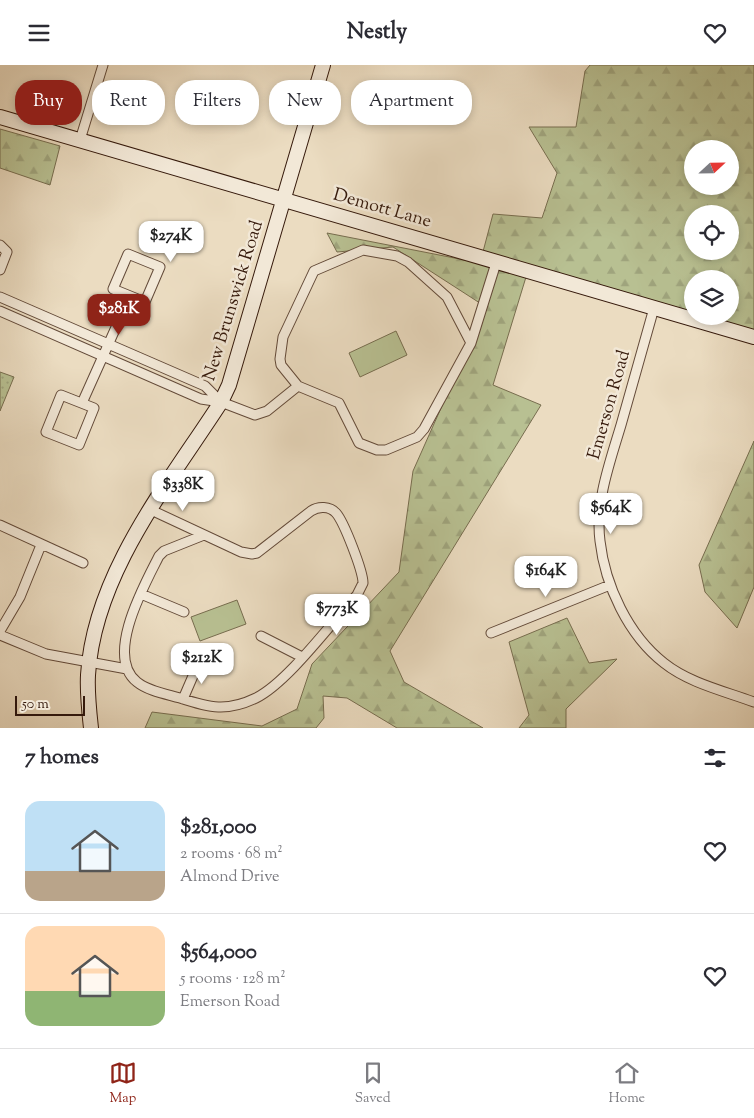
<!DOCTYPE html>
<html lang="en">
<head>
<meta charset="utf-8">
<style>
  body { margin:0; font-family:"Sorts Mill Goudy",serif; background:#f2f2f3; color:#2b2b33; height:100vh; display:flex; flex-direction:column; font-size:19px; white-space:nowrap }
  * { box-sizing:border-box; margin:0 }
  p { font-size:16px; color:#7c7c81 }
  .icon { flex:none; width:28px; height:28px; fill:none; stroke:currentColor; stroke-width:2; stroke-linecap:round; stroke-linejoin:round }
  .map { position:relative; height:663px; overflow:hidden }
  .details { display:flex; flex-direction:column; background:#fff; flex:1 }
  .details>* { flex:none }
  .hud { position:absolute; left:15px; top:15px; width:500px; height:45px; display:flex; gap:10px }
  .needle { width:32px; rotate:68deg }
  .controls { position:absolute; left:684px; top:75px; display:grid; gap:10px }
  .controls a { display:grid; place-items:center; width:55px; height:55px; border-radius:50%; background:#fff; box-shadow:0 2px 8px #0003; font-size:25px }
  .scale { position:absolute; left:15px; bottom:12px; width:70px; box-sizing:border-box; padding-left:5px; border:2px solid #361a0c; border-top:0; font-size:14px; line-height:18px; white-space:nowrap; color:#361a0c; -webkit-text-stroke:4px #f2e8d7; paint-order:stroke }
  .price { position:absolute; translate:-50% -42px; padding:0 11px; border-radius:10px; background:#fff; color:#222; font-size:16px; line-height:32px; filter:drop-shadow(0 1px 2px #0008) }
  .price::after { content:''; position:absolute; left:50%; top:30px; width:15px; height:11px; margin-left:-8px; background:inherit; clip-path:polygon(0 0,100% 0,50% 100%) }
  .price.current { background:#8f2418; color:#fff }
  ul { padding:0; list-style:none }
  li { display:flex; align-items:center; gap:15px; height:125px; padding:0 25px }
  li+li { border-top:1px solid #e1e1e2 }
  li span { display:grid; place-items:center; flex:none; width:140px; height:100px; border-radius:15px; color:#555 }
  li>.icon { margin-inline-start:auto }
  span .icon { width:60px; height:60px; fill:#fffc; stroke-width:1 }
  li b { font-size:21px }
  h2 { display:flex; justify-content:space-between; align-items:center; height:60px; padding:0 25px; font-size:21px }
  .tag { padding:0 18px; border-radius:20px; background:#fff; box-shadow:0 2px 8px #0003; font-size:18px; line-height:45px }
  .tag.current { background:#8f2418; color:#fff }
  header { display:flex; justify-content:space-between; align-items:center; height:65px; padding:0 25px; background:#fff; font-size:22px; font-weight:700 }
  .menu { display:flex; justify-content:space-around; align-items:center; height:70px; border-top:1px solid #e1e1e2; background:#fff; font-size:14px; color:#7c7c81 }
  .menu a { display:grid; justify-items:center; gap:2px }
  .menu .current { color:#8f2418 }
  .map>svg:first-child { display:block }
</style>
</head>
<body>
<header><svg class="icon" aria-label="menu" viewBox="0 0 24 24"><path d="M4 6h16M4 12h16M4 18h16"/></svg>Nestly<svg class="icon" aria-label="heart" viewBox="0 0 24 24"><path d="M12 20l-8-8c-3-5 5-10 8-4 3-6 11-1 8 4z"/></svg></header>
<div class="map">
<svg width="754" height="663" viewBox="0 0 754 663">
  <defs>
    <pattern id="green-dots" width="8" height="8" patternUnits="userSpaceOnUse" patternTransform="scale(1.25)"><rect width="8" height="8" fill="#b8c092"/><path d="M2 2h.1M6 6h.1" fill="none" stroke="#9fa47d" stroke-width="1.8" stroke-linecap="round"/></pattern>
    <pattern id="forest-firs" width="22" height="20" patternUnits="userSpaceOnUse" patternTransform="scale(1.25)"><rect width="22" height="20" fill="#b8c092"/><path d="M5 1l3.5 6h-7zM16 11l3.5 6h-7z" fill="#9fa47d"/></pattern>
  </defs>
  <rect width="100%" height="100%" fill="#ebdcc1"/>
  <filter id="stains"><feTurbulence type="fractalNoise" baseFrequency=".004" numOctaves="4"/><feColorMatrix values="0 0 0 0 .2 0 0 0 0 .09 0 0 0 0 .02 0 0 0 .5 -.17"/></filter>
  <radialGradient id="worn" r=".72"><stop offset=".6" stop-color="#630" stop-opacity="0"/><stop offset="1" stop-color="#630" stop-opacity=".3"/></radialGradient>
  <path fill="url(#green-dots)" stroke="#776d4f" d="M0,307l14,5 -14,34z"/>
  <path fill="url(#forest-firs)" stroke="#776d4f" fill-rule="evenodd" d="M590,0h164v274l-228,-62 -33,108 48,20 -151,246 14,31 79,46h-86l-50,-30 -24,-2 1,22 -8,10h-171l7,-16 110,14 35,-17 15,-45 87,-92 14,-101 73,-164 -93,-60 -56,5 -10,-19 153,30 13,-49 49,4 15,-45 -28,-46h47l9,-56zM692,84h38v37h-38zM692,149h38v37h-38zM692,214h38v37h-38z
    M0,64l60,17 -10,39 -50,-17z
    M754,376v146l-17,41 -32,-36 -6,-27z
    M567,553l22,45 28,-4 -51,50v19h-47l10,-13 -20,-73z"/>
  <path fill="#b8c092" stroke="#776d4f" d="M396,266l11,24 -47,22 -11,-24z
    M237,535l9,24 -46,17 -9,-24z"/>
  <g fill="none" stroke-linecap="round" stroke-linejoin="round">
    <g stroke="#634a39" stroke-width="11">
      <path id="street" d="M80,75l23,-75
        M0,180l7,7 -7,18
        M128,189l32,13 -15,35 -32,-13z
        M0,232l205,89 16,16
        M654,243c-11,39 -22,78 -33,117 -11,37 -26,77 -21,116 5,44 28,94 64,122 25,20 60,28 90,39
        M0,246l201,88 20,3 34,13 12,-4 31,-25
        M471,278l-24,-46 -39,-35 -11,-6 -34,-6 -49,21 -31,66 -3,22 1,6 17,21 41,17 20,40 18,7h9l31,-13 7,-8 47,-86 25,-80
        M61,330l33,13 -15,37 -33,-13z
        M82,338l48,-107
        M151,445l90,42 11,2 5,-1 54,-42c7,-5 19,-5 25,2 8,9 27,58 27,70l-6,12c-26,28 -69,87 -101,103 -29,14 -46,10 -76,0 -14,-4 -32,-7 -43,-16 -33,-26 8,-98 22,-126l5,-5 40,-16
        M0,460l83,38
        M141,529l43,18
        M0,566l20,-34 21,-52
        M491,568l119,-48
        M0,570l46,19 81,15
        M261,571l41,21
        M183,634l16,-37"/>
    </g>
    <g stroke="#361a0c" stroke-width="16">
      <path id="secondary" d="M0,52l754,220
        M91,663c-2,-18 -4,-35 -3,-53 6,-101 80,-191 133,-273l8,-17 94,-320"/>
    </g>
    <use href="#street" stroke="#f2e8d7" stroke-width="9"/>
    <use href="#secondary" stroke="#f2e8d7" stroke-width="14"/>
  </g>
  <g text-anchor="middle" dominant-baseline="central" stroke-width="5" stroke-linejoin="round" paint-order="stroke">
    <g font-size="18" fill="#361a0c" stroke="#f2e8d7">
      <text transform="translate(382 144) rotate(16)">Demott Lane</text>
      <text transform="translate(234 236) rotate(-73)">New Brunswick Road</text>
      <text transform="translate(610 340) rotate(-74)">Emerson Road</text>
    </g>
  </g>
  <rect width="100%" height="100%" filter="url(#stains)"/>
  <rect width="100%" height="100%" fill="url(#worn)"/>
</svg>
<div class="controls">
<a><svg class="needle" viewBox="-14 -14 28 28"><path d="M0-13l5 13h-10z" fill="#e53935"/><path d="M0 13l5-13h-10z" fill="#7c7c81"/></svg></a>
<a><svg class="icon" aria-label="locate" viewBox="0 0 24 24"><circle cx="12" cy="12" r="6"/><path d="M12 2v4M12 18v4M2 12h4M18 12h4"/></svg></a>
<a><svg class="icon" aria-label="layers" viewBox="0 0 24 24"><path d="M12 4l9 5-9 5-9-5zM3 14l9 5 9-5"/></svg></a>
</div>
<div class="scale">50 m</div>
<b class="price" style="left:171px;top:198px">$274K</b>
<b class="price current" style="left:119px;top:271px">$281K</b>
<b class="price" style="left:183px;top:447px">$338K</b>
<b class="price" style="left:611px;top:470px">$564K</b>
<b class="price" style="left:546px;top:533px">$164K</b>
<b class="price" style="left:337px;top:571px">$773K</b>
<b class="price" style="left:202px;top:620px">$212K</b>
<div class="hud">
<a class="tag current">Buy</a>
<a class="tag">Rent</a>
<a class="tag">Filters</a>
<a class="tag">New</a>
<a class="tag">Apartment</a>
</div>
</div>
<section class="details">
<h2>7 homes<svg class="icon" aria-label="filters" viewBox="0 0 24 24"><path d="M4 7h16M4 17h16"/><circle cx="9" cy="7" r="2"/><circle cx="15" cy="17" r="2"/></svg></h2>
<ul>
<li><span style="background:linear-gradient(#bfe0f5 70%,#b9a48a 0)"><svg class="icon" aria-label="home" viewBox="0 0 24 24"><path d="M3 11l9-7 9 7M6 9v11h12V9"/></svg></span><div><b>$281,000</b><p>2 rooms · 68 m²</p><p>Almond Drive</p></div><svg class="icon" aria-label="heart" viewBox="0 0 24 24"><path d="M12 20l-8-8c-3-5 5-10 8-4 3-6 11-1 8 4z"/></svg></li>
<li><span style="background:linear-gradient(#ffd9b3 65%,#8fb573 0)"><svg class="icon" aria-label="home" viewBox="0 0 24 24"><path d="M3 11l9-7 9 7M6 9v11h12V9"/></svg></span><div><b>$564,000</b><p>5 rooms · 128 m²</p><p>Emerson Road</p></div><svg class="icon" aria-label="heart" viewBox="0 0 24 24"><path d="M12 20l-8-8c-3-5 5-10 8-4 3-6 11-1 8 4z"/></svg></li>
</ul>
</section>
<nav class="menu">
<a class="current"><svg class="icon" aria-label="map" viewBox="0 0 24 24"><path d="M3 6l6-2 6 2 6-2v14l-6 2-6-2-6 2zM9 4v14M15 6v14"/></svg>Map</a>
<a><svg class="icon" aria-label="saved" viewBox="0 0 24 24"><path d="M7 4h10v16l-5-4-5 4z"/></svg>Saved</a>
<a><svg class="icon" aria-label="home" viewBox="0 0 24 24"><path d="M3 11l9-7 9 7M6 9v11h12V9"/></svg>Home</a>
</nav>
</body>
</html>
